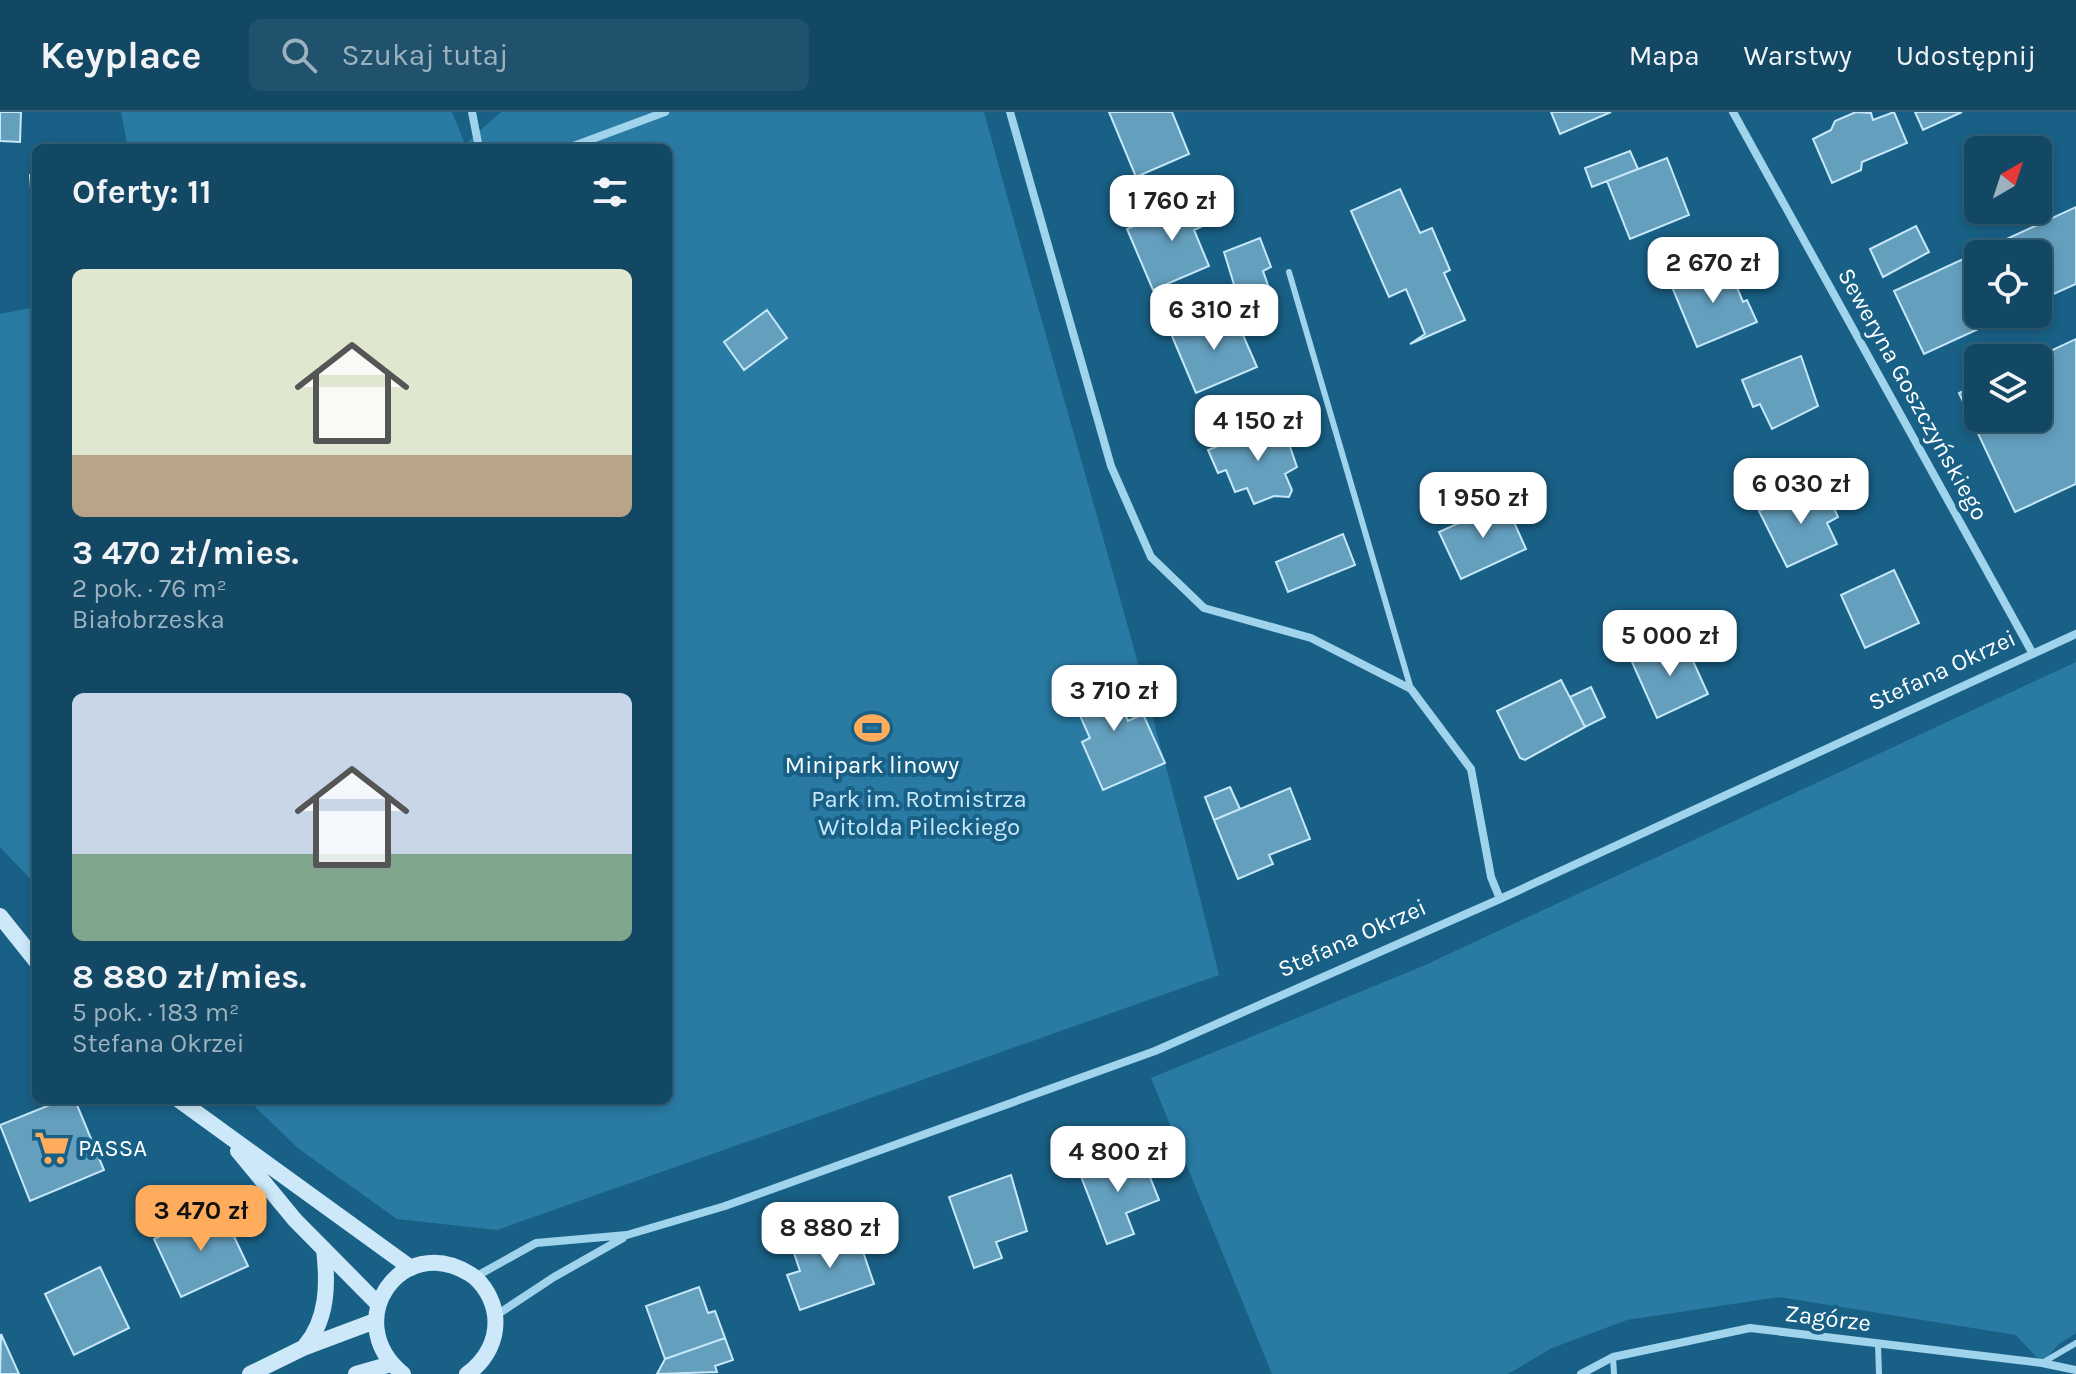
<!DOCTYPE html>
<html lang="pl">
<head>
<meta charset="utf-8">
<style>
  body { margin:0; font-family:Karla,sans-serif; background:#20526d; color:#f1f3f6; height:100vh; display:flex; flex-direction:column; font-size:30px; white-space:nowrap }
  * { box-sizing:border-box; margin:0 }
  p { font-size:26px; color:#9db2bf }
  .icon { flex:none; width:44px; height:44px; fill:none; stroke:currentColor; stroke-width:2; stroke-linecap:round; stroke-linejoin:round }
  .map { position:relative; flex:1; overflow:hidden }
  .details { position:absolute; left:32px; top:32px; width:640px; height:960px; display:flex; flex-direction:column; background:#134864; border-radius:12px; box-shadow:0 4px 12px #0003,0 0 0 2px #326078 }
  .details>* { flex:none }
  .needle { width:52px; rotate:39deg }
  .controls { position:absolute; left:1964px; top:24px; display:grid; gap:16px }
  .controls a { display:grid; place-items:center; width:88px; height:88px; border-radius:12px; background:#134864; box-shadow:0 4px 12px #0003,0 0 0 2px #326078; font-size:40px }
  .price { position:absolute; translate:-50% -68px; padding:0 18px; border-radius:16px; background:#fff; color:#222; font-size:26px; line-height:52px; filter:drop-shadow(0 2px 4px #0008) }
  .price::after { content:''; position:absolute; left:50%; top:48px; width:24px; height:18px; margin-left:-12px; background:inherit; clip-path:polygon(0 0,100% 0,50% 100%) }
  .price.selected { background:#ffad5c; color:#111 }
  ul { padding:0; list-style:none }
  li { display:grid; align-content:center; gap:16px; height:424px; padding:0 40px }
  li span { display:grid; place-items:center; height:248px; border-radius:12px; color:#555 }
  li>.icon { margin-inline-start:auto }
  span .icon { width:144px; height:144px; fill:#fffc; stroke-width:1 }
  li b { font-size:34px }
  h2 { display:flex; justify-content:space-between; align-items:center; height:96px; padding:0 40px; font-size:34px }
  header { display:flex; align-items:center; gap:48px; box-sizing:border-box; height:112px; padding:0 40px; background:#134864; border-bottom:2px solid #326078 }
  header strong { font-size:38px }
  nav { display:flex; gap:44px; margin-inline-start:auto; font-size:28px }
  .search { width:560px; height:72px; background:#20526d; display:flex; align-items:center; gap:20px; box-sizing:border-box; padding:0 28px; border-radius:12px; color:#9db2bf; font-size:30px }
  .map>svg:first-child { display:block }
</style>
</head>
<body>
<header>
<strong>Keyplace</strong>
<div class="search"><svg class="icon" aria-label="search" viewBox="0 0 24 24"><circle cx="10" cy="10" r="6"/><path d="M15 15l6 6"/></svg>Szukaj tutaj</div>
<nav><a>Mapa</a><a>Warstwy</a><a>Udostępnij</a></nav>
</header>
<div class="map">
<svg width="2076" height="1262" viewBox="0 0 2076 1262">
  <rect width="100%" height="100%" fill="#196086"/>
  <path fill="#297ba4" d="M121,0h331l13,32 36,-32h483c78,288 165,573 235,863l-722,255 -100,-11 -98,-70 -51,-49h420v-952h-540z
    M36,195v578l-36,-38v-533z
    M2076,550v671l-17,11 -17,19 -26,-28 -237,-38 -152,23 -75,28 -44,26h-236l-121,-296 272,-112z"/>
  <path fill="#649fbe" stroke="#c6e8f9" stroke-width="2" d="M0,0h21l-1,30 -20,-1z
    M1109,0h63l17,42 -53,23z
    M1551,0h60l-51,22z
    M1856,0l15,1 2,7 21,-8 13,31 -45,19 -1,8 -29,13 -19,-44 18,-9 4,-9z
    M1915,0h47l-39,18z
    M1630,39l8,18 -46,18 -7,-19z
    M1667,46l22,57 -59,24 -23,-58z
    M36,62v80l-6,-79z
    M1400,77l20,44 12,-5 18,42 -6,3 21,47 -55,24 15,-10 -19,-45 -17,8 -38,-86z
    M1203,85l11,24 -20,9 15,36 -56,24 -26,-61z
    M2076,95v77l-38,17v-47h-60v60h33l-87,40 -30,-63z
    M1916,114l13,26 -46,25 -13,-28z
    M1260,126l11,29 -8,4 7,20 -30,13 -16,-52z
    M1726,149l17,41 4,-2 10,22 -60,25 -25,-60z
    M767,198l20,28 -43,32 -20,-28z
    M1232,198l25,57 -61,26 -24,-57z
    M2076,227v145l-61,28 -56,-119 19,-8v33h60l-3,-60z
    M1801,244l17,50 -46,23 -12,-25 -7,3 -11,-27z
    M1281,309l16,46 -12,7 7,16 -3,7 -15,-1 -20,8 -7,-16 -12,4 -9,-22 -8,3 -10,-23z
    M1810,375l6,14 12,-6 10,22 -11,6 10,21 -50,23 -28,-56z
    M1505,390l21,47 -65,30 -22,-47z
    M1343,422l12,31 -67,27 -12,-30z
    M1894,458l25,53 -54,25 -24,-53z
    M1683,527l25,55 -51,24 -25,-56z
    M1113,559l12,26 -6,3 9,21 15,-7 22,49 -62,27 -21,-48 8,-4 -21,-47z
    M1561,568l24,47 -60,33 -5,-2 -23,-47z
    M1591,575l14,30 -20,10 -15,-30z
    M1230,675l10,22 -26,11 -9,-23z
    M1290,676l20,51 -41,16 4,9 -35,15 -24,-59z
    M62,988h13l29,70 -74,31 -30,-76z
    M1128,1040l8,18 10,-3 13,33 -33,13 8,21 -27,10 -28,-73z
    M1011,1063l16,56 -31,11 6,16 -28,10 -25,-71z
    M221,1097l27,57 -67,31 -27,-58z
    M856,1119l18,53 -74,26 -13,-35 13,-4 -6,-18 24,-8 -2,-4 15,-6 1,4z
    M100,1155l29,61 -55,27 -29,-61z
    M699,1175l9,26 7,-2 10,27 -60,21 -19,-53z
    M1,1222l18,40h-19z
    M725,1226l8,22 -18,6 2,6 -60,2 8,-15z"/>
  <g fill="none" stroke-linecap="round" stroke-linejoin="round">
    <path stroke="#a0d3ec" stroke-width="6" d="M1289,160l122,417
      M1878,1232l1,30
      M1613,1245l1,17
      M2042,1251l34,-20"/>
    <path stroke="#a0d3ec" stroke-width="8" d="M472,0l7,36
      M1010,0l101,354 40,91 53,51 107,30 100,51 60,80 20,108 9,22
      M1733,0l300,542
      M568,36l97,-36
      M475,1165l61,-34 91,-8 98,-29 430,-155 345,-152 576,-265
      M495,1204l59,-39 69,-39
      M1581,1262l32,-17 137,-29 292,35 34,7"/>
    <path stroke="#cde9f9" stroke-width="16" d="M0,804l36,45
      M179,988l232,168
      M238,1039l57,69 83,84
      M305,1234c23,-27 23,-63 19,-97
      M250,1262l53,-26 72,-27
      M356,1262l35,-10
      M403,1262c-64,-52 -2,-143 67,-100 14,9 23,26 25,41 3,24 -9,46 -28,59"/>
  </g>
  <defs>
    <g id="stadium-bare" transform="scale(2.76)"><path d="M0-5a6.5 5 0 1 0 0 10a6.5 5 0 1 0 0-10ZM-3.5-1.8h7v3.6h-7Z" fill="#ffad5c" stroke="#196086" stroke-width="2.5" paint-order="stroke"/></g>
    <g id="supermarket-bare" transform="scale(2.76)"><path d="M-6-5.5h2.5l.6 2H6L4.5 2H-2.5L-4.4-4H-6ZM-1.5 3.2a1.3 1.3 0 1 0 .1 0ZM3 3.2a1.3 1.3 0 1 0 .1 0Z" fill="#ffad5c" stroke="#196086" stroke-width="2.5" paint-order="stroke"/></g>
  </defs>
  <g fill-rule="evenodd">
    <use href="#stadium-bare" x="872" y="616"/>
    <use href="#supermarket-bare" x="52" y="1036"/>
  </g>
  <g text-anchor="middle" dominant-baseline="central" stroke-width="8" stroke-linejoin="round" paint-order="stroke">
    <g font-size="24" fill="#fff" stroke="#196086">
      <text transform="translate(1913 282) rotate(61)">Seweryna Goszczyńskiego</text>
      <text transform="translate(1942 558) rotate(-25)">Stefana Okrzei</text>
      <text transform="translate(1352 826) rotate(-24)">Stefana Okrzei</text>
      <text transform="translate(1828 1206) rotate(7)">Zagórze</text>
    </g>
    <g font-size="24" fill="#fff" stroke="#196086">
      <text x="872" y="653">Minipark linowy</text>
      <text x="78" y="1036" text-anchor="start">PASSA</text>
    </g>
    <g font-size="24" fill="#c6e8f9" stroke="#196086">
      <text x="919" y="687">Park im. Rotmistrza<tspan x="919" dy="28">Witolda Pileckiego</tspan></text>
    </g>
  </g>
</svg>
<div class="controls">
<a><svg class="needle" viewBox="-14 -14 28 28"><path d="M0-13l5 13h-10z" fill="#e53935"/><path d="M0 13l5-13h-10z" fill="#9db2bf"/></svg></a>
<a><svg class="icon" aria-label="locate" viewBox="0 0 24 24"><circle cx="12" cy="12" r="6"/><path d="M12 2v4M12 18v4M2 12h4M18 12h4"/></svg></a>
<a><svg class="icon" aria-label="layers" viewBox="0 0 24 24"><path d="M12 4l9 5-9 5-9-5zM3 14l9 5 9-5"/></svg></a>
</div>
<b class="price" style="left:1172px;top:131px">1 760 zł</b>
<b class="price" style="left:1713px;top:193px">2 670 zł</b>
<b class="price" style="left:1214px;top:240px">6 310 zł</b>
<b class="price" style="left:1258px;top:351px">4 150 zł</b>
<b class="price" style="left:1801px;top:414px">6 030 zł</b>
<b class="price" style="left:1483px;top:428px">1 950 zł</b>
<b class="price" style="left:1670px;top:566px">5 000 zł</b>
<b class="price" style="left:1114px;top:621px">3 710 zł</b>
<b class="price" style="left:1118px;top:1082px">4 800 zł</b>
<b class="price selected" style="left:201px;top:1141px">3 470 zł</b>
<b class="price" style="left:830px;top:1158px">8 880 zł</b>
<section class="details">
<h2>Oferty: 11<svg class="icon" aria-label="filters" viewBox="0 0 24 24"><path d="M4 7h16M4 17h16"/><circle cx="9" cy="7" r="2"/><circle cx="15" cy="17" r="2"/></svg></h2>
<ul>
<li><span style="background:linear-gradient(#dfe7d0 75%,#b9a48a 0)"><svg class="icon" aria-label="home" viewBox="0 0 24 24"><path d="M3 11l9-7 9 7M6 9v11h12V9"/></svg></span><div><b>3 470 zł/mies.</b><p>2 pok. · 76 m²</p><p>Białobrzeska</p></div></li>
<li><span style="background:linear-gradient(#c9d6e8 65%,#7fa58c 0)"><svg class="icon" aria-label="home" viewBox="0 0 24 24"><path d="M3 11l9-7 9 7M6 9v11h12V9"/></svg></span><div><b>8 880 zł/mies.</b><p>5 pok. · 183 m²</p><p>Stefana Okrzei</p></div></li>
</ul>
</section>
</div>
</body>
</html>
